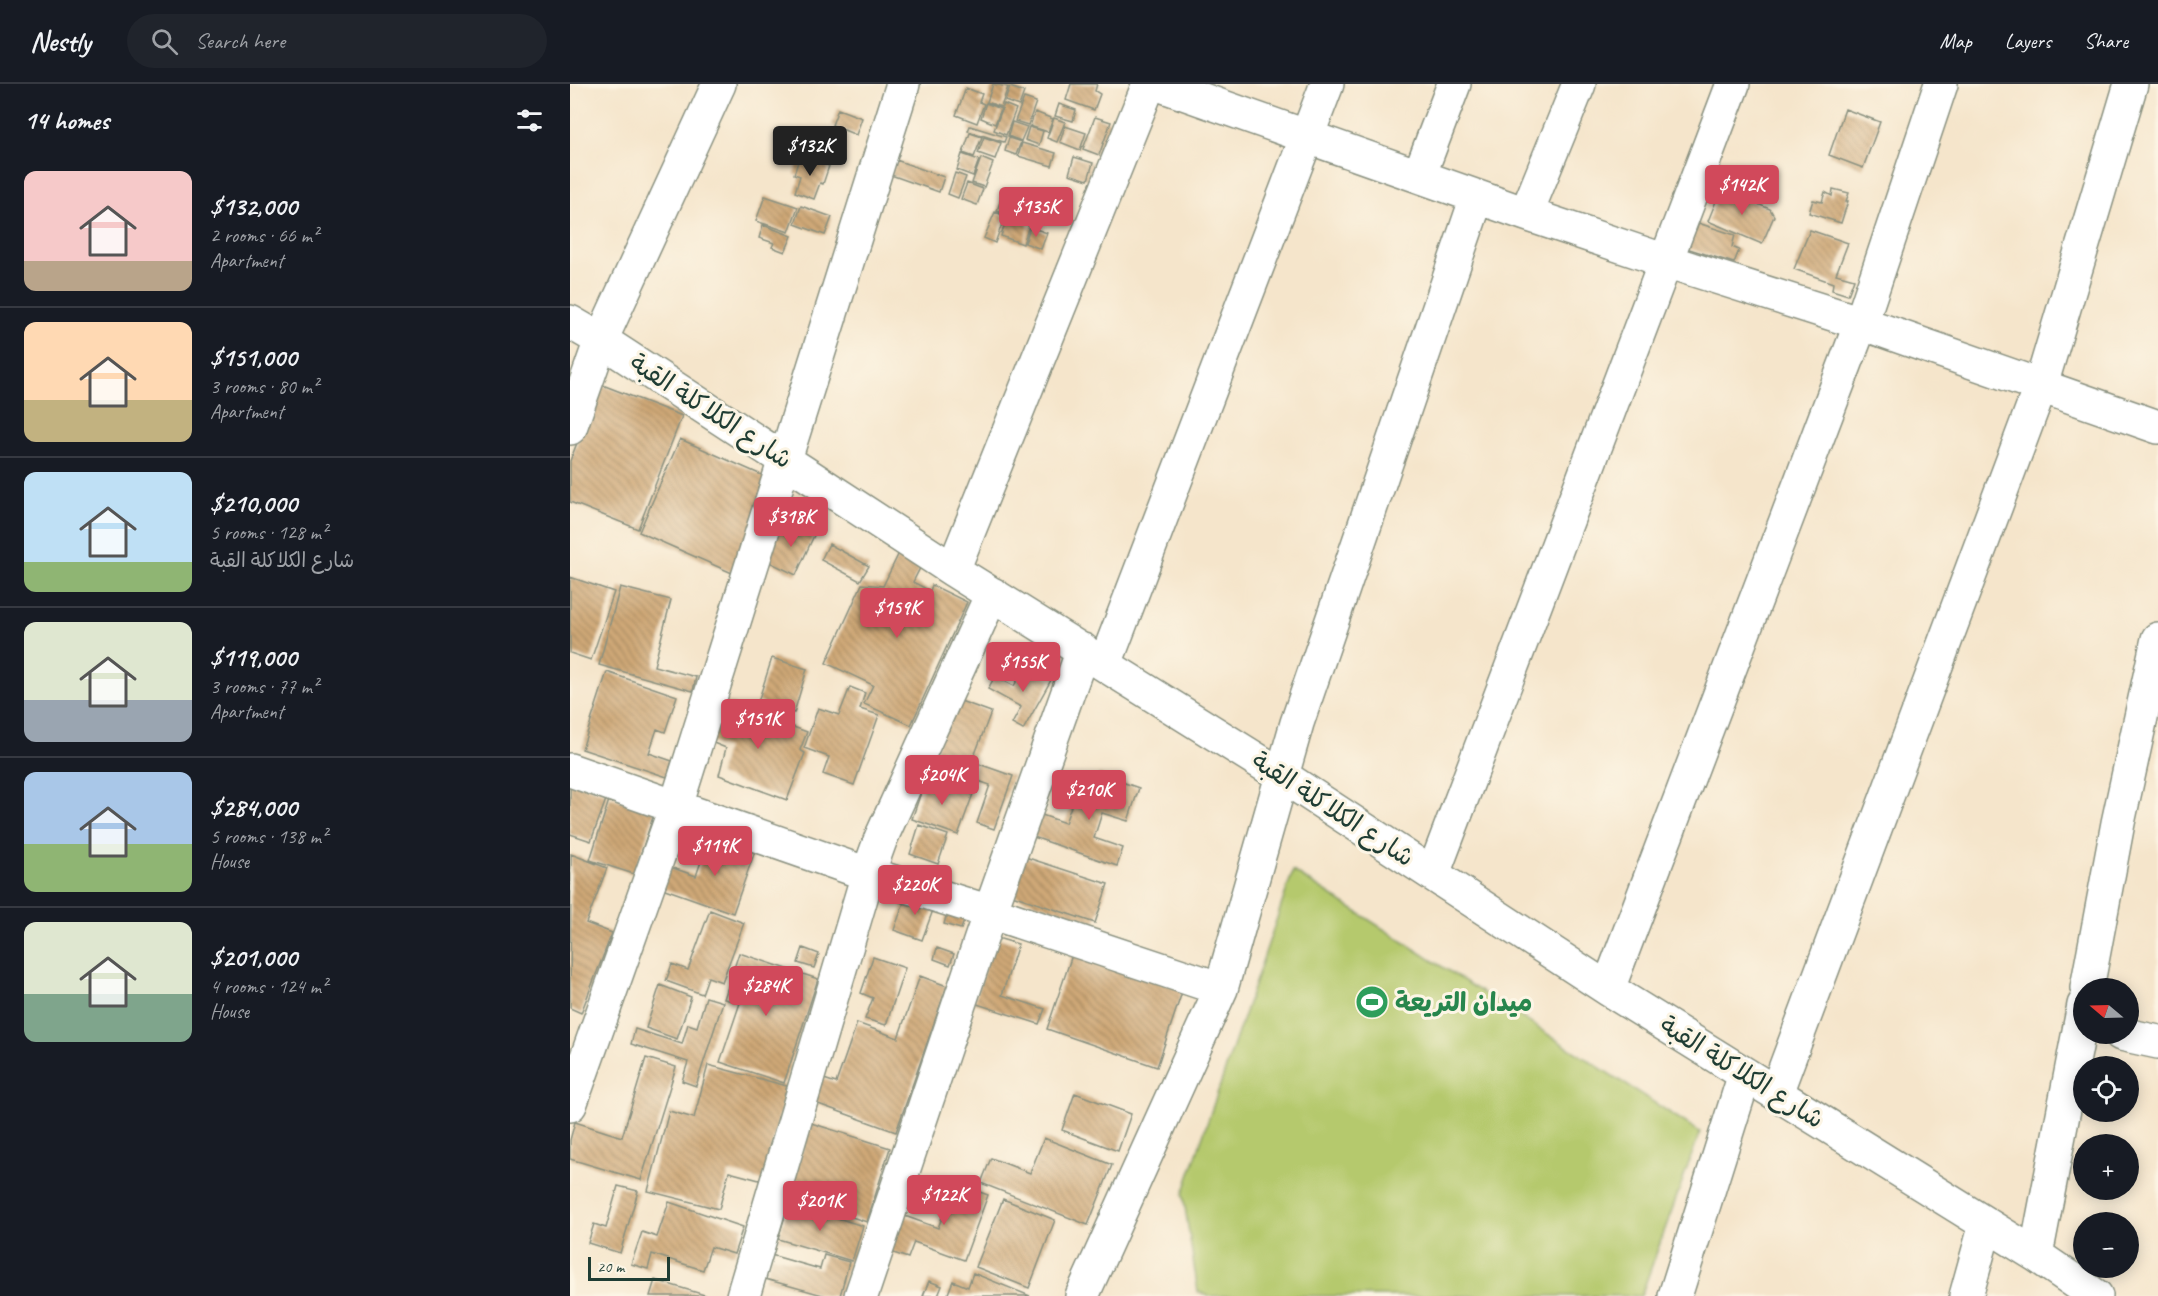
<!DOCTYPE html>
<html lang="en">
<head>
<meta charset="utf-8">
<style>
  body { margin:0; font-family:Caveat,"Playpen Sans Arabic",sans-serif; background:#20242c; color:#f1f3f6; height:100vh; display:flex; flex-direction:column; font-size:22px; white-space:nowrap }
  * { box-sizing:border-box; margin:0 }
  p { font-size:20px; color:#9ea1a6 }
  .icon { flex:none; width:33px; height:33px; fill:none; stroke:currentColor; stroke-width:2; stroke-linecap:round; stroke-linejoin:round }
  .map { position:relative; flex:1; overflow:hidden }
  .details { display:flex; flex-direction:column; background:#171b24; width:570px }
  .details>* { flex:none }
  .needle { width:39px; rotate:289deg }
  .buttons { position:absolute; left:1503px; top:894px; display:grid; gap:12px }
  .buttons a { display:grid; place-items:center; width:66px; height:66px; border-radius:50%; background:#171b24; box-shadow:0 3px 15px #0003; font-size:30px }
  .scale { position:absolute; left:18px; bottom:15px; width:82px; box-sizing:border-box; padding-left:6px; border:3px solid #1f3d34; border-top:0; font-size:16px; line-height:21px; white-space:nowrap; color:#1f3d34; -webkit-text-stroke:4px #fcf5e5; paint-order:stroke }
  .price { position:absolute; translate:-50% -51px; padding:0 14px; border-radius:6px; background:#d1495b; color:#fff; font-size:20px; line-height:39px; filter:drop-shadow(0 2px 3px #0008) }
  .price::after { content:''; position:absolute; left:50%; top:36px; width:18px; height:14px; margin-left:-9px; background:inherit; clip-path:polygon(0 0,100% 0,50% 100%) }
  .price.active { background:#222; color:#fff }
  ul { padding:0; list-style:none }
  li { display:flex; align-items:center; gap:18px; height:150px; padding:0 24px }
  li+li { border-top:2px solid #363941 }
  li span { display:grid; place-items:center; flex:none; width:168px; height:120px; border-radius:12px; color:#555 }
  li>.icon { margin-inline-start:auto }
  span .icon { width:72px; height:72px; fill:#fffc; stroke-width:1 }
  li b { font-size:26px }
  h2 { display:flex; justify-content:space-between; align-items:center; height:72px; padding:0 24px; font-size:26px }
  header { display:flex; align-items:center; gap:36px; box-sizing:border-box; height:84px; padding:0 30px; background:#171b24; border-bottom:2px solid #363941 }
  header strong { font-size:28px }
  nav { display:flex; gap:33px; margin-inline-start:auto; font-size:21px }
  .search { width:420px; height:54px; background:#20242c; display:flex; align-items:center; gap:15px; box-sizing:border-box; padding:0 21px; border-radius:33px; color:#9ea1a6; font-size:22px }
  main { display:flex; flex:1; min-height:0 }
  .map>svg:first-child { display:block }
</style>
</head>
<body>
<header>
<strong>Nestly</strong>
<div class="search"><svg class="icon" aria-label="search" viewBox="0 0 24 24"><circle cx="10" cy="10" r="6"/><path d="M15 15l6 6"/></svg>Search here</div>
<nav><a>Map</a><a>Layers</a><a>Share</a></nav>
</header>
<main>
<section class="details">
<h2>14 homes<svg class="icon" aria-label="filters" viewBox="0 0 24 24"><path d="M4 7h16M4 17h16"/><circle cx="9" cy="7" r="2"/><circle cx="15" cy="17" r="2"/></svg></h2>
<ul>
<li><span style="background:linear-gradient(#f6c9c9 75%,#b9a48a 0)"><svg class="icon" aria-label="home" viewBox="0 0 24 24"><path d="M3 11l9-7 9 7M6 9v11h12V9"/></svg></span><div><b>$132,000</b><p>2 rooms · 66 m²</p><p>Apartment</p></div></li>
<li><span style="background:linear-gradient(#ffd9b3 65%,#c2b280 0)"><svg class="icon" aria-label="home" viewBox="0 0 24 24"><path d="M3 11l9-7 9 7M6 9v11h12V9"/></svg></span><div><b>$151,000</b><p>3 rooms · 80 m²</p><p>Apartment</p></div></li>
<li><span style="background:linear-gradient(#bfe0f5 75%,#8fb573 0)"><svg class="icon" aria-label="home" viewBox="0 0 24 24"><path d="M3 11l9-7 9 7M6 9v11h12V9"/></svg></span><div><b>$210,000</b><p>5 rooms · 128 m²</p><p>شارع الكلاكلة القبة</p></div></li>
<li><span style="background:linear-gradient(#dfe7d0 65%,#9aa5b1 0)"><svg class="icon" aria-label="home" viewBox="0 0 24 24"><path d="M3 11l9-7 9 7M6 9v11h12V9"/></svg></span><div><b>$119,000</b><p>3 rooms · 77 m²</p><p>Apartment</p></div></li>
<li><span style="background:linear-gradient(#a9c7e8 60%,#8fb573 0)"><svg class="icon" aria-label="home" viewBox="0 0 24 24"><path d="M3 11l9-7 9 7M6 9v11h12V9"/></svg></span><div><b>$284,000</b><p>5 rooms · 138 m²</p><p>House</p></div></li>
<li><span style="background:linear-gradient(#dfe7d0 60%,#7fa58c 0)"><svg class="icon" aria-label="home" viewBox="0 0 24 24"><path d="M3 11l9-7 9 7M6 9v11h12V9"/></svg></span><div><b>$201,000</b><p>4 rooms · 124 m²</p><p>House</p></div></li>
</ul>
</section>
<div class="map">
<svg width="1588" height="1212" viewBox="0 0 1588 1212">
  <defs>
    <pattern id="building-back-hatch" width="6" height="6" patternUnits="userSpaceOnUse" patternTransform="scale(1.5)"><rect width="6" height="6" fill="#cfa877"/><path d="M-1 5l2 2M0 0l6 6M5-1l2 2" fill="none" stroke="#a78a62"/></pattern>
  </defs>
  <rect width="100%" height="100%" fill="#fcf5e5"/>
  <filter id="ink" filterUnits="userSpaceOnUse"><feTurbulence type="fractalNoise" baseFrequency=".0167" numOctaves="2"/><feDisplacementMap in="SourceGraphic" scale="12" xChannelSelector="R" yChannelSelector="G"/><feConvolveMatrix kernelMatrix="1 2 1 2 8 2 1 2 1" color-interpolation-filters="sRGB"/></filter>
  <filter id="wash" filterUnits="userSpaceOnUse"><feTurbulence type="fractalNoise" baseFrequency=".008" numOctaves="4" result="noise"/><feDisplacementMap in="SourceGraphic" scale="24" xChannelSelector="R" yChannelSelector="G"/><feGaussianBlur stdDeviation="1.35" result="paint"/><feColorMatrix in="noise" values="0 0 0 0 0 0 0 0 0 0 0 0 0 0 0 0 0 1.4 0 .05"/><feComposite in="paint" operator="in"/></filter>
  <g filter="url(#wash)">
    <rect width="100%" height="100%" fill="#f5e5cb"/>
    <path fill="#b5c96d" stroke="#6a8350" stroke-width="1.5" d="M723,787l407,261 -59,164h-431l-12,-4 -15,-98z"/>
    <g id="blocks">
      <path fill="url(#building-back-hatch)" d="M423,0l15,3 -7,20 -14,-5z
        M501,0h26l-2,7 5,3 -6,16 -28,-10z
        M440,3l14,5 -5,14 -14,-5z
        M396,4l16,6 -3,8 5,2 -7,19 -21,-8z
        M454,14l12,4 -8,23 -13,-4z
        M416,19l15,6 -6,15 -14,-6z
        M434,20l12,5 -10,26 -12,-5z
        M489,20l17,6 -3,11 -18,-5z
        M268,25l24,9 -6,17 -24,-10z
        M1275,25l35,13 -17,46 -34,-13z
        M465,28l18,7 -5,13 -18,-6z
        M525,33l16,5 -12,33 -16,-6z
        M484,34l11,4 -8,20 -10,-4z
        M442,38l15,5 -6,14 -13,-5z
        M400,42l36,11 -2,5 -36,-11z
        M495,42l21,7 -6,17 -20,-8z
        M459,43l14,4 -4,14 -14,-5z
        M400,49l12,4 -8,20 -11,-4z
        M414,53l17,6 -6,16 -17,-6z
        M439,54l12,4 -5,13 -11,-4z
        M452,59l34,10 -4,13 -34,-10z
        M392,70l17,6 -6,16 -16,-6z
        M230,72l29,10 -6,18 -3,-1 -6,16 -19,-7 5,-16 -6,-2z
        M504,73l19,6 -5,17 -19,-6z
        M411,74l12,5 -9,24 -12,-4z
        M326,76l48,17 -5,15 -48,-17z
        M385,89l11,4 -8,21 -10,-4z
        M397,99l16,6 -6,16 -16,-6z
        M1151,105l49,20 4,7 -12,28 -54,-23z
        M1263,105l16,4 -3,8h2l-7,22 -32,-10 4,-13 9,2 3,-10 7,4z
        M450,106l9,4 -9,25 -9,-3z
        M433,109l12,5 -6,17 -12,-4z
        M195,112l33,11 -9,25 -33,-11z
        M231,122l31,11 -7,18 -30,-11z
        M459,122l13,5 -5,14 -13,-5z
        M425,128l10,4 -10,27 -11,-5z
        M437,133l22,8 -6,19 -22,-8z
        M1122,137l43,14 -3,12 7,3 -5,13 -51,-16z
        M193,141l29,11 -7,16 -13,-5 2,-4 -15,-5z
        M460,143l17,6 -6,16 -16,-6z
        M1240,146l38,13 -12,31 18,5 -6,16 -16,-5 1,-7 -39,-14z
        M30,300l82,32 -44,113 -68,-27v-41z
        M110,355l93,41 -41,93 -93,-41z
        M227,437l19,10 -20,44 -31,-15 15,-32 11,5z
        M259,460l40,22 -9,15 -39,-21z
        M329,469l23,11 -9,18 17,9 2,-6 35,17 -56,123 -47,-21 9,-19 -47,-22 36,-79 21,2z
        M0,493l44,15 -23,68 -21,-7z
        M50,503l51,13 -17,66 42,11 -3,14 -94,-26z
        M202,574l35,11 -13,44 -36,-11z
        M455,582l26,14 -28,50 -11,-6 9,-17 -33,-18 7,-13 19,10z
        M37,588l70,24 -12,36 -8,-3 -8,24 23,8 -5,16 -85,-28z
        M280,603l15,6 -5,16 19,6 -25,70 -31,-11 6,-17 -25,-9 14,-40 21,7z
        M385,615l36,13 -24,63 -35,-13z
        M152,617l85,31 -7,18 5,3 -18,47 -68,-25 7,-27 -20,-8z
        M406,679l37,13 -19,53 -17,-6 13,-38 -20,-7z
        M529,690l40,14 -11,33 -26,-8 -8,25 29,10 -6,18 -89,-31 8,-22 29,10 8,-22 15,6z
        M356,694l47,16 -15,41 -46,-16z
        M0,697l38,13 -17,47 -21,-7z
        M40,713l45,14 -21,63 -44,-14z
        M349,741l29,10 -10,29 -28,-10z
        M148,754l37,13 -22,62 -71,-25 8,-21 26,9 8,-23h9z
        M1,770l36,14 -21,55 26,10 -31,80 -11,-5z
        M452,772l86,28 -13,39 -86,-29z
        M338,807l28,11 -14,38 -28,-10z
        M379,823l18,6 -6,16 -17,-5z
        M140,826l34,13 -22,59 -14,-5 -6,17 -36,-13 6,-17 16,6z
        M424,853l24,7 -16,51 43,14 -6,15 -65,-21z
        M233,864l16,6 -5,14 -16,-5z
        M367,864l17,6 -4,11 -16,-6z
        M503,868l110,37 -26,78 -110,-38z
        M169,869l79,26 -34,104 -64,-21 20,-59 -16,-4z
        M303,873l32,11 -19,57 -21,-6 8,-21 -12,-5z
        M350,892l27,10 -51,146 -86,-31 8,-24 18,6 21,-60 41,15z
        M90,901l31,12 -14,42 -31,-11z
        M136,913l17,5 -27,84 -14,-5 6,-19 -57,-18 4,-15 47,15 6,-20 9,3z
        M76,974l30,9 -35,113 -71,-21v-19l5,-18 47,15z
        M138,981l79,21 -24,95 -34,-9 -10,37 -71,-18 21,-80 25,7z
        M505,1009l56,21 -13,37 -56,-21z
        M241,1039l79,25 -23,74 -80,-26z
        M474,1054l68,27 -24,60 -107,-42 10,-25 39,15z
        M385,1099l33,12 -24,65 -50,-18 -6,16 -20,-7 14,-36 36,13z
        M48,1102l20,5 -18,62 -32,-10 6,-19 12,4z
        M433,1115l52,21 -26,68 -53,-21z
        M99,1118l74,25 -9,27 -23,-7 -8,23 -51,-16 -4,15 -17,-5 11,-32 15,5z
        M219,1119l74,23 -11,35 -74,-22z
        M201,1171l49,14 4,-14 25,7 -9,34h-14l-61,-17z
        M403,1189l57,23h-83l6,-15 15,6z
        M85,1196l50,15v1h-55z
        M359,1197l13,5 -4,10h-15z"/>
    </g>
  </g>
  <g filter="url(#ink)">
    <use href="#blocks" fill-opacity="0" stroke="#8a9180" stroke-width="1.5"/>
    <g fill="none" stroke-linecap="round" stroke-linejoin="round">
      <g stroke="#8a9180" stroke-width="36">
        <path id="minor" d="M588,0l368,130 140,47 195,62 297,104
          M849,92l35,-92
          M956,130l53,-130
          M0,238l31,18 352,230 328,205 327,214 428,266 60,41
          M0,344l31,-88 118,-256
          M383,486l196,-486
          M535,580l222,-580
          M0,686l298,104 122,38 231,77
          M863,790l300,-790
          M1517,904l31,-165 40,-184
          M1038,905l253,-666 80,-239
          M1551,950l37,8
          M1206,1009l265,-708 90,-301
          M0,1021l106,-299 227,-722
          M1466,1171l48,-250
          M173,1212l125,-422 13,-36 111,-244
          M291,1212l129,-384 93,-262
          M512,1212l139,-307 76,-266 180,-526
          M1105,1212l70,-222
          M1396,1212l20,-72"/>
      </g>
      <use href="#minor" stroke="#fff" stroke-width="33"/>
    </g>
  </g>
  <defs>
    <g id="stadium-disc" transform="scale(1.725)"><circle r="9.5" fill="#2e9e5b" stroke="#fcf5e5"/><path d="M0-5a6.5 5 0 1 0 0 10a6.5 5 0 1 0 0-10ZM-3.5-1.8h7v3.6h-7Z" fill="#fff"/></g>
  </defs>
  <g fill-rule="evenodd">
    <use href="#stadium-disc" x="802" y="918"/>
  </g>
  <g text-anchor="middle" dominant-baseline="central" stroke-width="6" stroke-linejoin="round" paint-order="stroke">
    <g font-size="26" fill="#1f3d34" stroke="#fcf5e5">
      <text transform="translate(141 327) rotate(33)">شارع الكلاكلة القبة</text>
      <text transform="translate(763 725) rotate(33)">شارع الكلاكلة القبة</text>
      <text transform="translate(1172 988) rotate(32)">شارع الكلاكلة القبة</text>
    </g>
    <g font-size="26" font-weight="bold" fill="#27864d" stroke="#fcf5e5" text-anchor="start">
      <text x="825" y="918">ميدان التريعة</text>
    </g>
  </g>
</svg>
<div class="buttons">
<a><svg class="needle" viewBox="-14 -14 28 28"><path d="M0-13l5 13h-10z" fill="#e53935"/><path d="M0 13l5-13h-10z" fill="#9ea1a6"/></svg></a>
<a><svg class="icon" aria-label="locate" viewBox="0 0 24 24"><circle cx="12" cy="12" r="6"/><path d="M12 2v4M12 18v4M2 12h4M18 12h4"/></svg></a>
<a>+</a>
<a>−</a>
</div>
<div class="scale">20 m</div>
<b class="price active" style="left:240px;top:93px">$132K</b>
<b class="price" style="left:1172px;top:132px">$142K</b>
<b class="price" style="left:466px;top:154px">$135K</b>
<b class="price" style="left:221px;top:464px">$318K</b>
<b class="price" style="left:327px;top:555px">$159K</b>
<b class="price" style="left:453px;top:609px">$155K</b>
<b class="price" style="left:188px;top:666px">$151K</b>
<b class="price" style="left:372px;top:722px">$204K</b>
<b class="price" style="left:519px;top:737px">$210K</b>
<b class="price" style="left:145px;top:793px">$119K</b>
<b class="price" style="left:345px;top:832px">$220K</b>
<b class="price" style="left:196px;top:933px">$284K</b>
<b class="price" style="left:374px;top:1142px">$122K</b>
<b class="price" style="left:250px;top:1148px">$201K</b>
</div>
</main>
</body>
</html>
